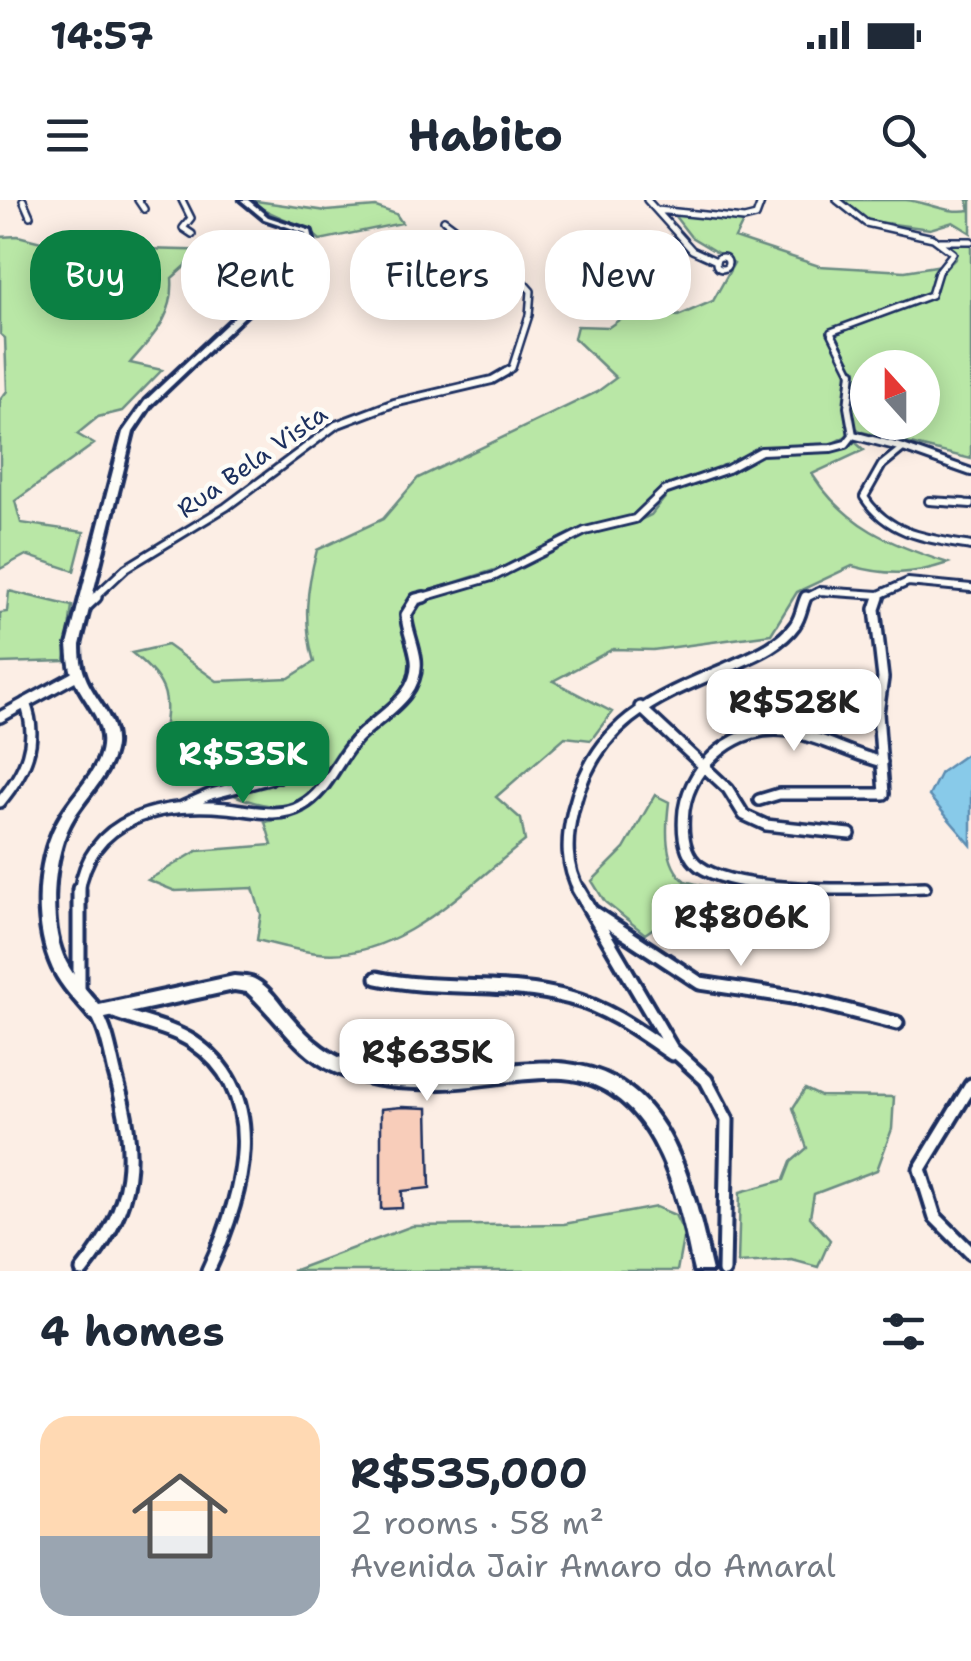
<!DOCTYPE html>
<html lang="en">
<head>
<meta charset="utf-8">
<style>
  body { margin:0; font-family:"Shantell Sans",sans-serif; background:#f6f6f7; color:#1f2937; height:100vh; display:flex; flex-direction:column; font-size:38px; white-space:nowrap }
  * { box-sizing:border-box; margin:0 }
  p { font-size:32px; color:#747a83 }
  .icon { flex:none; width:55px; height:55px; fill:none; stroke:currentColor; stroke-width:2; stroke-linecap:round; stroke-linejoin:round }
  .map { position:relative; height:1071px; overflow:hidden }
  .side { display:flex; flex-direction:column; background:#fff; flex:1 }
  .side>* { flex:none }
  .guide { position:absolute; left:30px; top:30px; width:912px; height:90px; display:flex; gap:20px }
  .needle { width:65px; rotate:339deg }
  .fabs { position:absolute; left:850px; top:150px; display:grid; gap:20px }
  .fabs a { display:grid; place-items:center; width:90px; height:90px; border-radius:50%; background:#fff; box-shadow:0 5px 25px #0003; font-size:50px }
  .price { position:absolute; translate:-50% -85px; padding:0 22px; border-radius:20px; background:#fff; color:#222; font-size:32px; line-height:65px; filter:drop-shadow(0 2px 5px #0008) }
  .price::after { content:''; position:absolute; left:50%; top:60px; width:30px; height:22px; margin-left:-15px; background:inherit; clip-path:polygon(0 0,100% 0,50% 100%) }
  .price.selected { background:#0b8043; color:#fff }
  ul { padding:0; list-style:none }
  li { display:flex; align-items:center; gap:30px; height:250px; padding:0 40px }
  li span { display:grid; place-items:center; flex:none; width:280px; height:200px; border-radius:30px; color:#555 }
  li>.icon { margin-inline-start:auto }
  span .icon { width:120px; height:120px; fill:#fffc; stroke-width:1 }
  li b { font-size:42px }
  h2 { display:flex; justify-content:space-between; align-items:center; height:120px; padding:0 40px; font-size:42px }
  .chip { padding:0 35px; border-radius:40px; background:#fff; box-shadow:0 5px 25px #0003; font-size:35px; line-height:90px }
  .chip.selected { background:#0b8043; color:#fff }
  .status { display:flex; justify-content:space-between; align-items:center; height:70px; padding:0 50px; background:#fff; direction:ltr }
  .status svg { height:28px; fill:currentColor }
  header { display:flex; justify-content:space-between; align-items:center; height:130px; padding:0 40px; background:#fff; font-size:45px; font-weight:700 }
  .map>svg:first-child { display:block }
</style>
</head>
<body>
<div class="status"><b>14:57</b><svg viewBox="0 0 49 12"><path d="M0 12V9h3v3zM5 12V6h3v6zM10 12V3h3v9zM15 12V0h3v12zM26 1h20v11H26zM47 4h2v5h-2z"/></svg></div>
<header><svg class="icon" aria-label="menu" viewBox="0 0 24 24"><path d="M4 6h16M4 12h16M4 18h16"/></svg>Habito<svg class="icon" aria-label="search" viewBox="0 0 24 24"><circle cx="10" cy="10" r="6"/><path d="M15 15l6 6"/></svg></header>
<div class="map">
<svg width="971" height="1071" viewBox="0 0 971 1071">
  <rect width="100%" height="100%" fill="#fceee5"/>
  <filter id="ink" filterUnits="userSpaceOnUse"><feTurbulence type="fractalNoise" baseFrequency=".01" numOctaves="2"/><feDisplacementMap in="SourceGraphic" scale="20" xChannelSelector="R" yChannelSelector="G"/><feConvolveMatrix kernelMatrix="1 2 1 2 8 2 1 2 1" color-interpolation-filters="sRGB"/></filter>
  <g filter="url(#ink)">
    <path fill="#b9e7a6" stroke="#6a8b82" stroke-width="2.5" fill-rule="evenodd" d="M249,0l77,11 50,-4 20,7 6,9 -82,17c-21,-20 -48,-22 -71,-40z
      M840,0c21,0 44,0 66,0 22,2 40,14 64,10l-3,-10h4v33l-18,-11 -23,7 -67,-9z
      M674,15l69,7 -8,16 84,28 86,5 37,-6 -8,7 -6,22 -100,37 20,39 -4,36 4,29 -19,10 -72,3 -32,19 -65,22 -28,27 -50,12 -72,37 -98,31 -12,19c-1,16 8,29 9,45 4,38 -41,56 -63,81 -15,17 -23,39 -41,55 -35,32 -111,-23 -145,-41 8,-52 16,-67 -28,-102l35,-8 50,36 72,-3 25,-16c-11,-40 -8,-72 3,-112l66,-31 35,-41 179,-86 19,-14 -42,-40 3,-12 32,1 24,-17 45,6 35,-15 21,-38 -43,-26z
      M18,36l27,7 -9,13 28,-9 156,4 -9,8 -21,3 -18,16c3,38 -19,58 -42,85l32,7 -40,41 -24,6 -21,17 17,10 -79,57 6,22 63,9 -10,39 -48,-16 -26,14v-169l7,-9 -2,-53 -5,-4v-97z
      M971,42v217l-109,-27 -6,-4 -4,-21 3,-36 -20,-39 99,-36 7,-23 15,-15 -7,-14zM868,168h54v54h-54z
      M855,242l9,8 -52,24c33,52 80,71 136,89 -36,12 -60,13 -96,3l-55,26 -26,42 -118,16 -40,-1 -60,32 59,31 -21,28 -26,-3 -69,60 25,22 4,22c-59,46 -126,121 -207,112 -20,-2 -41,-8 -61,-13l4,-26 -8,-26 -78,3 -27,-11 49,-29 75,-6 -7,-23c15,-3 31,-5 44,-14 24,-17 32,-45 52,-65 19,-20 48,-34 58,-61 10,-27 -19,-58 1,-80l77,-23 91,-45 50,-13 13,-6 17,-21 64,-22 32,-19 70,-2z
      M9,391l63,15 -7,55 -65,2v-50l7,-1z
      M655,595l14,7c-3,24 -6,62 16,79l63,17v36l-90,-9 -13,9 -40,-32 -13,-21 32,-32z
      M805,889l15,7 74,1 -2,32 -15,41 -63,24 -4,23 20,23 -12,27 -26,-7 -54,3 2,-71 44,-12 7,-18 16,-14 -14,-40z
      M656,1007l19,8 9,18 -7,38h-385l120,-45 152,-2z"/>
    <path fill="#88cae9" stroke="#5c8cb1" stroke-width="2.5" d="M971,551v94l-42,-49 12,-24z"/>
    <path fill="#f8cdba" stroke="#1b2f5e" stroke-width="2.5" d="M402,907l26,1 2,80 -28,3v17l-21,1v-100z"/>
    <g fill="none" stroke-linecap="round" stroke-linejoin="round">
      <g stroke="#1b2f5e" stroke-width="10">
        <path id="street-far3" d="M23,0l7,16
          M138,0l6,9
          M182,0l9,18 -8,10 9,6
          M647,0l45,50 22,10
          M837,0l29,23 67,15 20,15 -15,19 -7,23 -100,37 21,42
          M657,10l87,9 12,-3 6,-16
          M444,20l71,53 16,18 -2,24 -17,53 -10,6
          M940,41h31
          M716 63a6 6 0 1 1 12 0a6 6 0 1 1-12 0Z"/>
      </g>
      <g stroke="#1b2f5e" stroke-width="12">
        <path id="street-far2" d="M852,172l-4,35 5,28
          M853,235l50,13
          M971,272l-68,-24 -21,17 -18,32c24,38 65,42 107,49
          M964,303l-35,-2 42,3
          M93,399l33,-31 100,-61 110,-82 58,-22 98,-23 14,-8
          M416,399l79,-23 90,-45 50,-12 29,-28 64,-22 33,-18 70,-3 15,-4 7,-9
          M804,399l16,-8 59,4 29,-13 63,6
          M878,399l1,-4"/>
      </g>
      <g stroke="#1b2f5e" stroke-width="16">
        <path id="street-far1" d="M82,410l14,-13
          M640,507l88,82 16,26 22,10 84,9
          M0,517l75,-41
          M882,562c-32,-8 -61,-25 -94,-31 -49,-8 -97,32 -104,79 -2,19 -1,44 15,56 41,30 175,23 226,21
          M759,600l20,-6h105l-6,-81 5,-35 -8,-69 4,-12
          M0,602c25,-30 40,-61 25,-99
          M182,607l29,-13 80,-21
          M79,692c11,-75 82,-90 147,-84 24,2 53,11 75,-2 25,-13 35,-44 53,-64 21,-25 66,-43 62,-82 -2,-16 -9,-29 -10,-45l10,-16 8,-2
          M580,692c-15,-26 -14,-53 -7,-82 22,-89 82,-112 158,-144 22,-10 49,-20 64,-41 6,-8 7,-20 11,-28"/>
      </g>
      <g stroke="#1b2f5e" stroke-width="19">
        <path id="street" d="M578,689l94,160 34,31 21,40 -3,151
          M591,711l109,72 99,15 98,25
          M377,778c63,14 131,2 193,20 38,10 70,34 102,56
          M79,789v-100
          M114,812c25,10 56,15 79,30 80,54 49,157 15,229
          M971,885l-51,84 15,48 36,36
          M82,1071c55,-68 56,-116 33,-198 -5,-21 -8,-42 -19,-60"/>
      </g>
      <g stroke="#1b2f5e" stroke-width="8">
        <path id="secondary" d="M241,0h7l20,17 43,14 4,18 -164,156 -18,27 -53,213c0,11 1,21 5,31 9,24 32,41 30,69 -3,29 -28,50 -42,74 -21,34 -26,107 -7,143 8,16 22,29 33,43l135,-29c7,1 16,0 22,4 11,6 20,18 27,27 20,24 39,46 71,56 54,16 111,7 166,1 140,-16 168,96 192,207h-18c-15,-74 -38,-186 -131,-193 -40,-2 -81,9 -122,10 -35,1 -71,-1 -104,-15 -40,-17 -59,-53 -90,-81l-13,-2 -138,30 -6,-2c-13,-16 -28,-30 -37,-49 -21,-46 -17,-115 10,-157 13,-22 36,-40 39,-66 3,-28 -20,-46 -29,-70 -4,-10 -4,-21 -5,-31l55,-213 22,-31 162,-152 -1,-16 -42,-14z"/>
      </g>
      <use href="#street-far3" stroke="#fdfcf7" stroke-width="5"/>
      <use href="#street-far2" stroke="#fdfcf7" stroke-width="6"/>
      <use href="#street-far1" stroke="#fdfcf7" stroke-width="9"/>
      <use href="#street" stroke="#fdfcf7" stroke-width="11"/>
      <use href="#secondary" fill="#fdfcf7" fill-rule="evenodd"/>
    </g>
  </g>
  <g text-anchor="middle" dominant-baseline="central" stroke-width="9" stroke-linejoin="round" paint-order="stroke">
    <g font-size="25" fill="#1b2f5e" stroke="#fdfcf7">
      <text transform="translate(252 261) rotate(-35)">Rua Bela Vista</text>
    </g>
  </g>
</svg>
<div class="fabs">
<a><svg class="needle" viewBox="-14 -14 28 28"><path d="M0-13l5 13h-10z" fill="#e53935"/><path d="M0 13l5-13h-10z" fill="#747a83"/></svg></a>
</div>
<b class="price" style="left:794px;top:554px">R$528K</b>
<b class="price selected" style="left:243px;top:606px">R$535K</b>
<b class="price" style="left:741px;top:769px">R$806K</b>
<b class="price" style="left:427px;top:904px">R$635K</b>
<div class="guide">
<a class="chip selected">Buy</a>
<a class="chip">Rent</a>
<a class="chip">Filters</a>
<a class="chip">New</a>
</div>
</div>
<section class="side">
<h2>4 homes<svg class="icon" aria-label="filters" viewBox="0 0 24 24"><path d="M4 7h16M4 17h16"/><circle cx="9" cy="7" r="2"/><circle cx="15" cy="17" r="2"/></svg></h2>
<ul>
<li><span style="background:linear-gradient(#ffd9b3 60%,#9aa5b1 0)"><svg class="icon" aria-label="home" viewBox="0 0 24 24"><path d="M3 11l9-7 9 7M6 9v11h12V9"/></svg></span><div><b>R$535,000</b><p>2 rooms · 58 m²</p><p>Avenida Jair Amaro do Amaral</p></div></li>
</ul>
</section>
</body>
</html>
